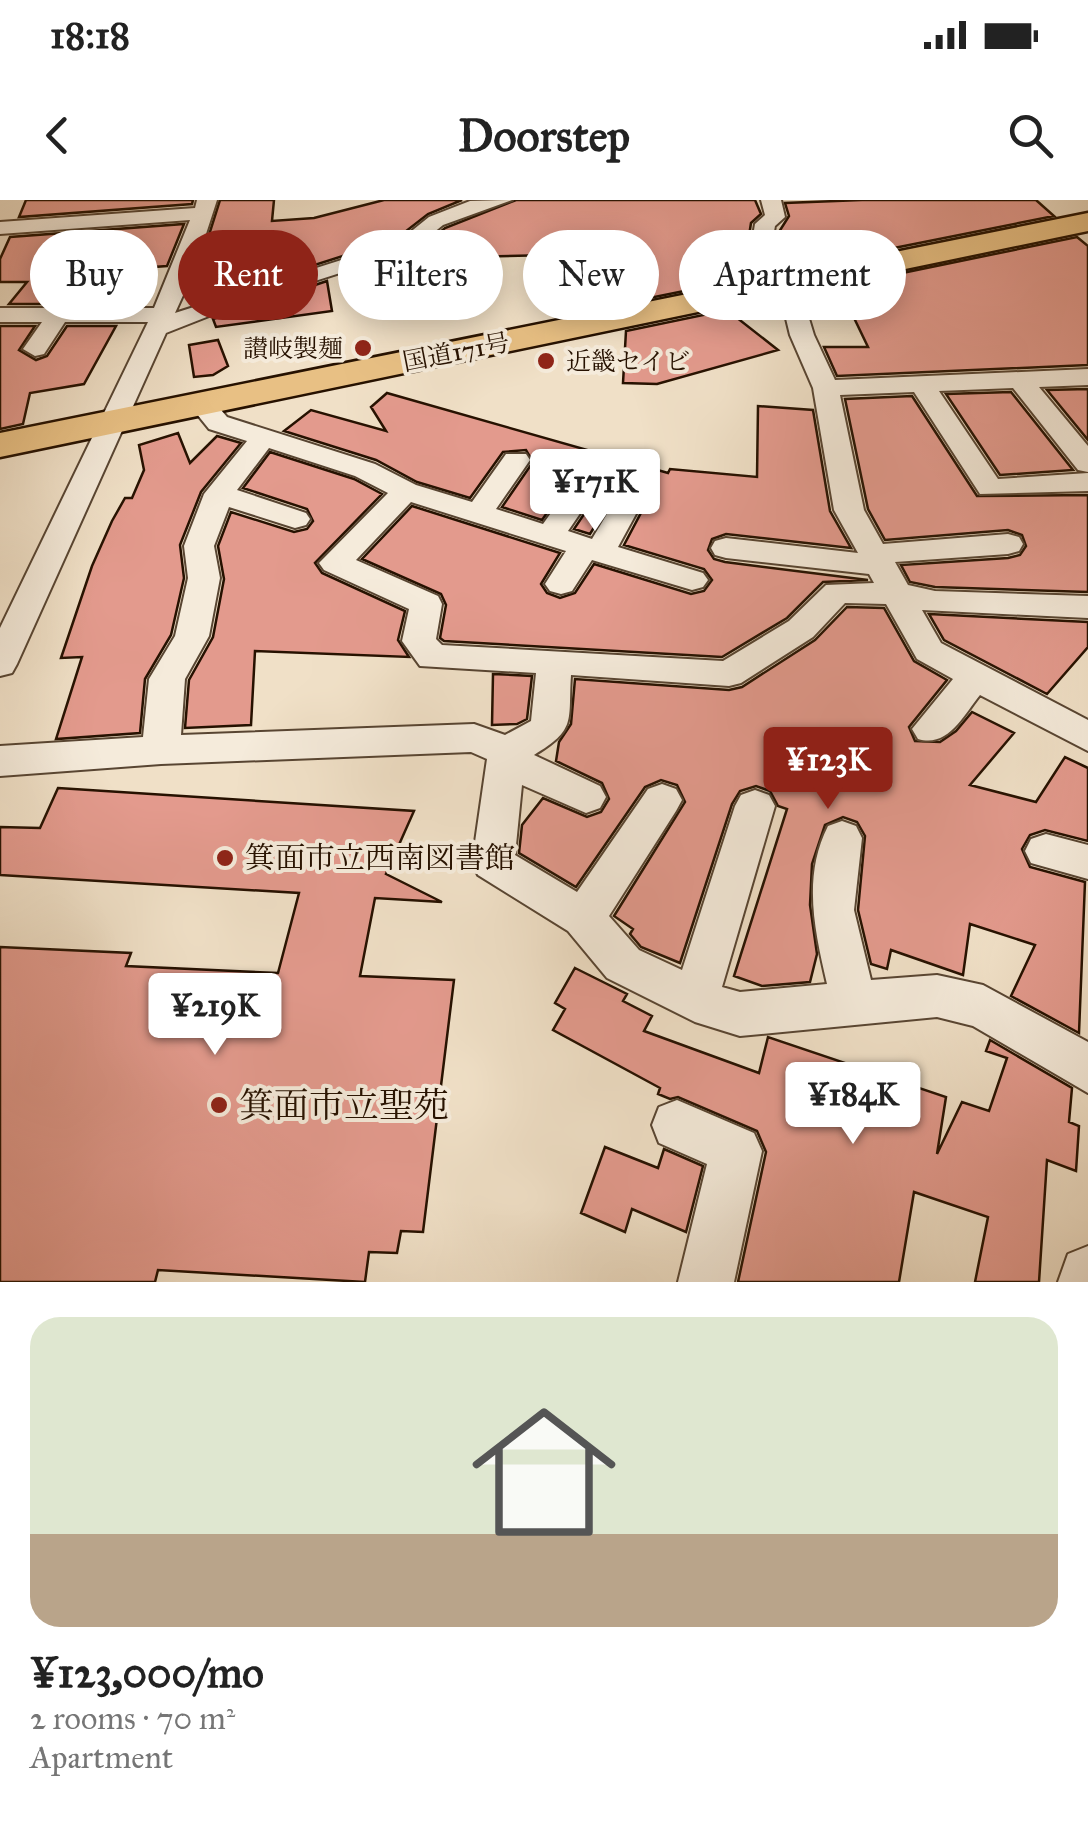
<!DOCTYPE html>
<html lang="en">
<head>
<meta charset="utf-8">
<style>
  body { margin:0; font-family:"IM FELL Great Primer","Noto Serif JP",serif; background:#f6f6f6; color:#222; height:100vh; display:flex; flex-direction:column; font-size:38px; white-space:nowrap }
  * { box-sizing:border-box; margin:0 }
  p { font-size:32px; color:#767676 }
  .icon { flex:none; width:55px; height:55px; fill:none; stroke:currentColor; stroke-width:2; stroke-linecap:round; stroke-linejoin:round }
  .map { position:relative; height:1082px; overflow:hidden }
  .side { display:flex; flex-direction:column; background:#fff; flex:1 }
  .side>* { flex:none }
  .hud { position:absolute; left:30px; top:30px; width:1030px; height:90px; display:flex; gap:20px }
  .price { position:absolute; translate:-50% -85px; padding:0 22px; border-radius:10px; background:#fff; color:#222; font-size:32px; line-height:65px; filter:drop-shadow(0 2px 5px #0008) }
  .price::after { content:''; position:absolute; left:50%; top:60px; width:30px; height:22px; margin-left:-15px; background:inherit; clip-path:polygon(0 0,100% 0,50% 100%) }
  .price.on { background:#8f2418; color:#fff }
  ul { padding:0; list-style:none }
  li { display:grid; align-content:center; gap:20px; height:530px; padding:0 30px }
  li+li { border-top:2px solid #e0e0e0 }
  li span { display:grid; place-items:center; height:310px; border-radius:30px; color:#555 }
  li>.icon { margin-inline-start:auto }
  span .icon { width:180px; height:180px; fill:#fffc; stroke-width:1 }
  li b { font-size:42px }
  .chip { padding:0 35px; border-radius:45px; background:#fff; box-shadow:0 5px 25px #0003; font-size:35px; line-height:90px }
  .chip.on { background:#8f2418; color:#fff }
  .status { display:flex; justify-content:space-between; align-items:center; height:70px; padding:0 50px; background:#fff; direction:ltr }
  .status svg { height:28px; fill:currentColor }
  header { display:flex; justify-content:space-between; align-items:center; height:130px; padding:0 30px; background:#fff; font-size:45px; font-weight:700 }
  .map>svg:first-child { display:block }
</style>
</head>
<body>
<div class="status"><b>18:18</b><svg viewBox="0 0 49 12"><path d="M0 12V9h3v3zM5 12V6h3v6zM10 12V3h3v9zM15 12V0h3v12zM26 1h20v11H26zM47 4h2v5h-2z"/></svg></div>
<header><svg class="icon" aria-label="back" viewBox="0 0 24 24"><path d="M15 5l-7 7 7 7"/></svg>Doorstep<svg class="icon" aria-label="search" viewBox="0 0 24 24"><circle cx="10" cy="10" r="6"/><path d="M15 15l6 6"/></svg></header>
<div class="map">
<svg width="1088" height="1082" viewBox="0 0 1088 1082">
  <rect width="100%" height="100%" fill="#f0e0c7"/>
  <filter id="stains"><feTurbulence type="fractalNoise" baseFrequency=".002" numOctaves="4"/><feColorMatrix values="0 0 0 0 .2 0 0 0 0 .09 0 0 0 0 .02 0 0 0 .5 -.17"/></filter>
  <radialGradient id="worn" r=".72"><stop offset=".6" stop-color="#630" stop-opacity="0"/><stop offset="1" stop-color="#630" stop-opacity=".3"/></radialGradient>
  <path fill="#e39a8d" stroke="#261100" stroke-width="2.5" d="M26,0h167l-1,4 -173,13z
    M220,0h54l-2,21 42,-3 70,-18h78l-34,14 -32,25 -191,61 -9,-24z
    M516,0h239l6,14 -10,9 -2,13h-15l16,20 6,16 -66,9 9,7 -79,16 -18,-17 -53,-1 1,-31 -85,2 18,29 -38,-1 -19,-34 -7,-2 26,-21z
    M862,0h174l18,16 -185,37 -9,-16 -83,-2 12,-19 -4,-13z
    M184,24l-17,42 -13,1 -24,37h-49l-15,-12 -10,4 -6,8h-41l18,-22h-27v-23l10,-22z
    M1077,37l11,9v119l-251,11 -13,-29h44l-25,-52 49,-2 -9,-16z
    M327,81l5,30 -116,16 -3,-8z
    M727,110l51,40 -121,34 -34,-1 3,-52z
    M0,126h35l-16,24 17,10 11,-4 20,-30h49l-32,58 -54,9 -7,31 -23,5z
    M218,140l10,26 -15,9 -19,2 -5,-32z
    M1088,189v51l-41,-50z
    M1011,192l62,78 -73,5 -54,-81z
    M387,193l281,80 2,-4 87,8 1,-71 55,4 17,101 21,37 -125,-14 -14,5 -4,11 6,9 11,3 143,18 -45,2 -36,36 -65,39 -278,-16 -4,-3 6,-33 -5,-11 -79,-35 50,-53 148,47 -19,31 6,9 13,5 15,-5 19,-29 97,30 13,-3 8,-11 -8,-11 -80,-24 28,-53 -7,-12 -23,2 -32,52 -16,-5 27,-40 -7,-12 -23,2 -29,41 -40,-13 31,-45 -7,-12 -23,2 -33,46 -53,-16 -41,-22 -92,-29 27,-21 75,21 -15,-24z
    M912,196l65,100 111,-1v97l-153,-5 -25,-5 -9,-17 107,-7 12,-3 6,-9 -4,-11 -14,-5 -123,10 -17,-31 -23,-110z
    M178,233l12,30 27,-27 24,7 -40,49 -21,53 4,33 -13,57 -26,44 -5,54 -84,6 26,-82 -21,1 31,-92 20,-45 13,-23h7l12,-28 -5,-25z
    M270,252l84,27 28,15 -67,69 7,10 83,38 -7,29 11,17 -154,-6 -4,74 -66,3 4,-48 24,-43 11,-58 -6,-33 13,-34 63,20 13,-3 6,-8 -6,-12 -64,-21z
    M847,407l37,1 30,53 33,19 -38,47 6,14 25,1 16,-11 16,-19 42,21 -44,52 66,17 29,-45 23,11v73l-43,-11 -15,5 -8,14 8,18 55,15 -6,151 -68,-37 24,-51 -65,-21 -7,51 -72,-25 -4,19 -16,-5 -13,-54 7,-74 -8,-14 -14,-5 -18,8 -13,39 -2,41 7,49 -7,28 -48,4 -28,-10 53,-167 -9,-3 -8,-15 -14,-5 -16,5 -8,13 -52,159 -39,-16 -11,-13 3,-5 -19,-13 71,-114 -8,-17 -16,-5 -16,7 -69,100 -57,-34 3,-28 21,-27 44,19 14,-5 8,-13 -7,-16 -46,-22 3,-19 12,-18 4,-45 154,11 13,-3 73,-47z
    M929,414l159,8v25l-41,47 -103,-54z
    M493,474l39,2 -5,43 -10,5 -25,1z
    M58,588l356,23 -28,63 56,28 -67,-4 -15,78 94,4 -31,252 -22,-1 -4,22 -28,-1 -4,30 -207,-12 -3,12h-155v-335l131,6 -5,13 152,7 21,-80 -299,-18v-48l40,1z
    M575,768l52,26 -4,7 29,15 -8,15 115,42 9,-36 178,60 -9,57 25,-52 27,9 18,-53 -21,-7 4,-11 82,48 -3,34 10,4 -3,45 -29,-11 -8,122h-64l13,-65 -74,-25 -15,90h-161l28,-130 -9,-21 -79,-34 -8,2 -12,-5 2,-6 -107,-58 12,-21 -10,-6z
    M605,947l53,21 6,-19 39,17 -17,66 -54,-23 -7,23 -44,-19z"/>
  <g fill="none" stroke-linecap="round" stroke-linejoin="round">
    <g stroke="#584532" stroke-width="4">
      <path id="minor" d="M197,0h20l-23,71 -19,42 223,-71 31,-25 41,-16 42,-1 -69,25 -31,25 -185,59 -61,24 -149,331 -5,9 -12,3v-48l148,-306h-83l-21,32 -9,2 -12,-7 19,-27h-42v-14h52l7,-10 8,-2 11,7 -3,5h79l36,-88 -190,14v-12l195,-14z
        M761,0h20l4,17 -10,9 -4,22 15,36 17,15 11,36 21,45 253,-11v16l-49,2 49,59v26l-10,-2 -65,-82 -74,3 59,88 90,-6v18l-108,3 -66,-102 -74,3 24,115 19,34 125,-10 11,3 4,7 -4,7 -11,3 -113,8 13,23 27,6 153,5v22l-166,-8 19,33 147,77v31l-108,-56c-17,21 -32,53 -62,44l-6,-10 41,-50 -36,-20 -31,-55 -41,-1 -32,34 -72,46 -12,3 -158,-11c-3,47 6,54 -37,80l66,31 6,11 -6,11 -14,5 -64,-28 -7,70 62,37 71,-103 14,-5 14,5 6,11 -6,11 -67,105 30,34 43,20 53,-164 6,-11 14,-5 14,5 6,11 -53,181 18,5 87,-8c-12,-52 -25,-107 1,-158l14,-5 14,5 6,12 -8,72 17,70 66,-5 46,10 105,57v51l-115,-67 -36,-9 -197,19 -45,-14 -88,-44 -39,-47 -90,-56 -6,-12 15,-104 -16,-7 -310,12 -161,12v-30l143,-9 6,-58 26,-43 13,-58 -4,-32 20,-52 43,-53 -38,-12 -21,-26 13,-8 9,2 17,20 148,47 41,21 56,17 34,-48h20l4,6 -34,49 47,15 31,-43h20l4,6 -30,44 24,8 33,-55h20l4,6 -31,57 85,26 5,7 -5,7 -11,3 -100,-30 -20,31 -11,3 -11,-3 -5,-7 21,-33 -155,-49 -55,58 82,36 4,8 -6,35 6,6 281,16 66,-40 37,-36 48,-2 -5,-9 -143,-16 -11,-3 -4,-7 4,-7 11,-3 132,15 -24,-43 -21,-122 -23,-53 -8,-33 -17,-15 -14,-39 4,-24 10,-9zM269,248l86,28 33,17 -69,70 5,7 85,39 -7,32 18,25 116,7 -5,48 -26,14 -31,-11 -293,11 4,-56 24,-43 11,-58 -6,-32 15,-39 66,21 11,-3 4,-6 -4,-6 -69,-23z
        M1046,634l42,11v34l-57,-16 -6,-12 6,-12z
        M677,900l77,33 8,18 -28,131h-56l29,-118 -48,-21 -7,-18 7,-18z
        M1088,1046v36h-30l10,-28z"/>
    </g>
    <g stroke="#261100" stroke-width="5">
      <path id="highway" d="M1088,13v18l-1088,226v-24z"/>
    </g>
    <use href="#minor" fill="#f5ebdb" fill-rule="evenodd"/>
    <use href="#highway" fill="#e8c084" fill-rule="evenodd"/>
  </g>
  <g fill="#8f2418" stroke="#f5ebdb" stroke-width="4">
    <circle cx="363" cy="148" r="10"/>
    <circle cx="546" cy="161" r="10"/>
    <circle cx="225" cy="658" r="10"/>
    <circle cx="219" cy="905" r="10"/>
  </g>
  <g text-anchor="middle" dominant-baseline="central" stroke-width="8" stroke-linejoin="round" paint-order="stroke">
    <g font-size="25" fill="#261100" stroke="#f5ebdb" text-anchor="end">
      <text x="343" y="148">讃岐製麺</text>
      <text x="566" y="161" text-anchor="start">近畿セイビ</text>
    </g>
    <g font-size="25" fill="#261100" stroke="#f5ebdb">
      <text transform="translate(456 152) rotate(-11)">国道171号</text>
    </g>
    <g font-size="30" fill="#261100" stroke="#f5ebdb" text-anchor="start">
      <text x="245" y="658">箕面市立西南図書館</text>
    </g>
    <g font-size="35" fill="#261100" stroke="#f5ebdb" text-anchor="start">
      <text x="239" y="905">箕面市立聖苑</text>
    </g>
  </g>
  <rect width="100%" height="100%" filter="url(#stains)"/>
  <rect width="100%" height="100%" fill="url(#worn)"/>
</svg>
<b class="price" style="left:595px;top:334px">¥171K</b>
<b class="price on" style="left:828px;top:612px">¥123K</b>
<b class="price" style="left:215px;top:858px">¥219K</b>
<b class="price" style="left:853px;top:947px">¥184K</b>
<div class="hud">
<a class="chip">Buy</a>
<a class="chip on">Rent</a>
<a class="chip">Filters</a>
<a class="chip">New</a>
<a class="chip">Apartment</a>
</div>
</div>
<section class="side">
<ul>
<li><span style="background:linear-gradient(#dfe7d0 70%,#b9a48a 0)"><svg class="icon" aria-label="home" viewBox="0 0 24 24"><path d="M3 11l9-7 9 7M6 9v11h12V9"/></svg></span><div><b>¥123,000/mo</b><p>2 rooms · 70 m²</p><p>Apartment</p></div></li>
</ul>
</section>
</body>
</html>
